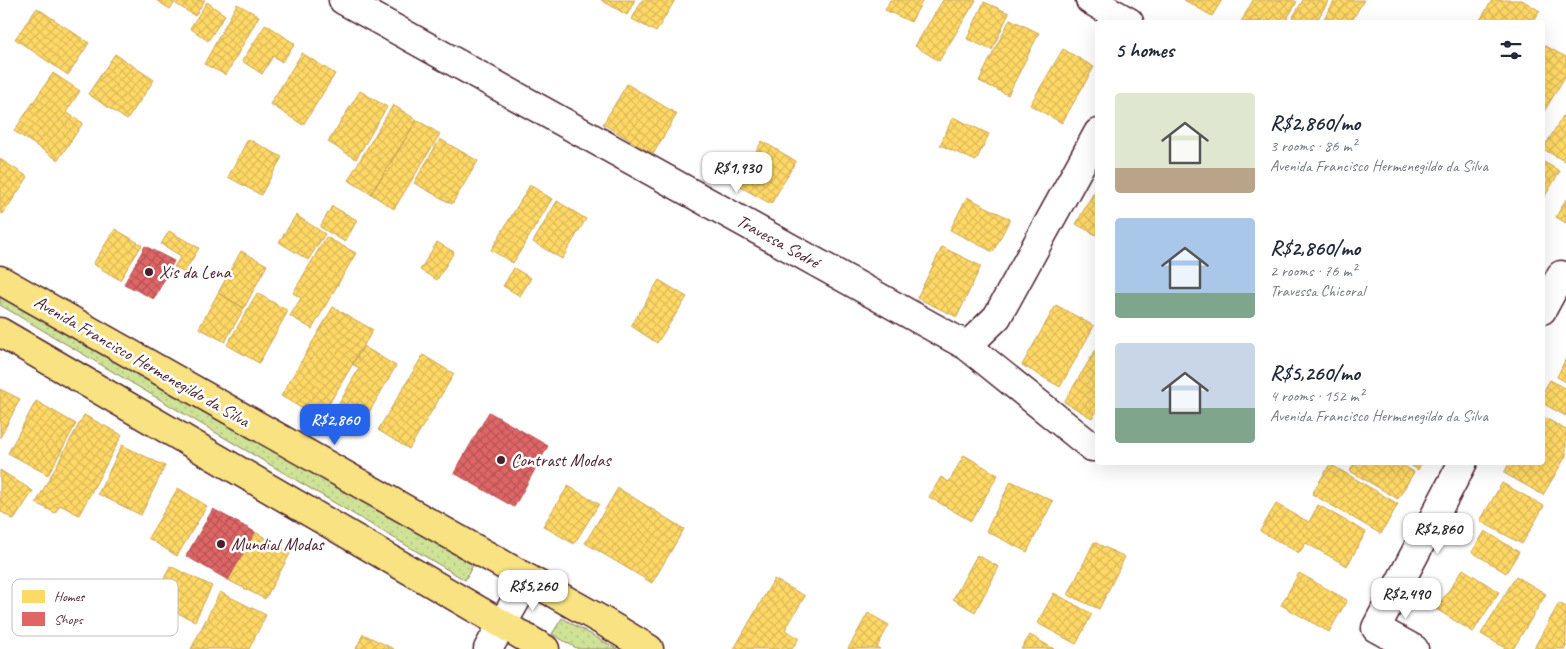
<!DOCTYPE html>
<html lang="en">
<head>
<meta charset="utf-8">
<style>
  body { margin:0; font-family:Caveat,sans-serif; background:#f6f6f7; color:#1f2937; height:100vh; display:flex; flex-direction:column; font-size:19px; white-space:nowrap }
  * { box-sizing:border-box; margin:0 }
  p { font-size:16px; color:#747a83 }
  .icon { flex:none; width:28px; height:28px; fill:none; stroke:currentColor; stroke-width:2; stroke-linecap:round; stroke-linejoin:round }
  .map { position:relative; flex:1; overflow:hidden }
  .panel { position:absolute; left:1095px; top:20px; width:450px; height:445px; display:flex; flex-direction:column; background:#fff; border-radius:5px; box-shadow:0 5px 20px #0002 }
  .panel>* { flex:none }
  .price { position:absolute; translate:-50% -42px; padding:0 11px; border-radius:10px; background:#fff; color:#222; font-size:16px; line-height:32px; filter:drop-shadow(0 1px 2px #0008) }
  .price::after { content:''; position:absolute; left:50%; top:30px; width:15px; height:11px; margin-left:-8px; background:inherit; clip-path:polygon(0 0,100% 0,50% 100%) }
  .price.active { background:#2563eb; color:#fff }
  ul { padding:0; list-style:none }
  li { display:flex; align-items:center; gap:15px; height:125px; padding:0 20px }
  li span { display:grid; place-items:center; flex:none; width:140px; height:100px; border-radius:5px; color:#555 }
  li>.icon { margin-inline-start:auto }
  span .icon { width:60px; height:60px; fill:#fffc; stroke-width:1 }
  li b { font-size:21px }
  h2 { display:flex; justify-content:space-between; align-items:center; height:60px; padding:0 20px; font-size:21px }
  .map>svg:first-child { display:block }
</style>
</head>
<body>
<div class="map">
<svg width="1566" height="649" viewBox="0 0 1566 649">
  <defs>
    <pattern id="grass-dots" width="8" height="8" patternUnits="userSpaceOnUse" patternTransform="scale(1.25)"><rect width="8" height="8" fill="#cfe397"/><path d="M2 2h.1M6 6h.1" fill="none" stroke="#b3c282" stroke-width="1.8" stroke-linecap="round"/></pattern>
    <pattern id="homes-cross-hatch" width="8" height="8" patternUnits="userSpaceOnUse" patternTransform="scale(1.25)"><rect width="8" height="8" fill="#ffd966"/><path d="M0 0l8 8M0 8l8-8" fill="none" stroke="#dcba59"/></pattern>
    <pattern id="shops-cross-hatch" width="8" height="8" patternUnits="userSpaceOnUse" patternTransform="scale(1.25)"><rect width="8" height="8" fill="#e06666"/><path d="M0 0l8 8M0 8l8-8" fill="none" stroke="#b85354"/></pattern>
  </defs>
  <rect width="100%" height="100%" fill="#fff"/>
  <filter id="ink" filterUnits="userSpaceOnUse"><feTurbulence type="fractalNoise" baseFrequency=".02" numOctaves="2"/><feDisplacementMap in="SourceGraphic" scale="10" xChannelSelector="R" yChannelSelector="G"/><feConvolveMatrix kernelMatrix="1 2 1 2 8 2 1 2 1" color-interpolation-filters="sRGB"/></filter>
  <g filter="url(#ink)">
    <path fill="url(#grass-dots)" stroke="#8c8161" d="M0,285l473,280 -8,15 -465,-275z
      M562,618l55,31h-39l-26,-15z"/>
    <path fill="url(#homes-cross-hatch)" stroke="#c9a154" d="M156,0h21l-7,9z
      M179,0h26l-10,16 -19,-12z
      M601,0h34l-8,15z
      M642,0h33l-19,32 -24,-13z
      M890,0h33l-12,22 -26,-12z
      M943,0h33l-37,61 -24,-15z
      M1184,0h38l-10,16z
      M1253,0h41l3,2 -12,20h-44z
      M1303,0h26l-13,22h-26z
      M1335,0h29l-13,22h-29z
      M1492,0h30l18,11 -7,11h-54z
      M207,2l18,13 -17,26 -18,-13z
      M984,2l25,11 -17,37 -25,-11z
      M237,4l22,12 -33,59 -22,-11z
      M37,8l52,35 -21,32 -53,-36z
      M1010,19l29,14 -31,62 -29,-14z
      M266,24l29,20 -13,18 -9,-6 -11,18 -20,-13z
      M1542,44l24,13v18l-24,40z
      M1063,49l31,18 -32,56 -32,-18z
      M302,53l33,21 -32,51 -33,-21z
      M115,54l39,26 -27,40 -39,-26z
      M53,73l27,18 -14,21 17,11 -25,37 -44,-29z
      M627,84l50,30 -24,40 -50,-30z
      M360,91l27,16 -31,52 -28,-17z
      M393,105l24,15 -46,74 -23,-14z
      M1566,111v51l-23,-13z
      M953,117l36,17 -13,27 -36,-16z
      M417,120l23,14 -46,75 -23,-15z
      M248,139l34,18 -21,38 -33,-18z
      M440,139l38,22 -26,43 -38,-21z
      M762,141l34,20 -25,43 -34,-19z
      M0,159l28,18 -25,37 -3,-2z
      M1542,161l18,10 -18,30z
      M530,185l22,14 -39,64 -22,-13z
      M1094,192l4,2v42l-22,-12z
      M967,197l43,22 -17,33 -43,-22z
      M1566,199v24l-10,-6z
      M557,201l29,18 -24,40 -29,-17z
      M332,206l25,14 -12,22 -25,-15z
      M296,215l29,19 -17,26 -29,-18z
      M115,229l27,16 -22,35 -27,-16z
      M169,231l30,17 -15,25 -10,-6 7,-11 -20,-12z
      M326,237l30,16 -44,76 -22,-13 11,-18 -8,-5z
      M437,242l17,10 -17,28 -17,-10z
      M942,247l39,19 -24,51 -40,-19z
      M241,251l26,14 -23,43 -26,-15z
      M514,268l17,10 -11,18 -17,-10z
      M659,280l28,17 -30,46 -26,-17z
      M218,293l26,15 -19,34 -26,-14z
      M257,293l31,18 -29,52 -32,-18z
      M1056,305l38,21 -34,61 -38,-22z
      M333,307l40,23 -53,89 -39,-23z
      M363,346l33,20 -35,60 -26,-15 24,-43 -7,-4z
      M1098,346v64l-6,8 -28,-16z
      M423,355l31,19 -45,75 -31,-19z
      M1566,358v24l-9,-5z
      M1550,380l16,9v27l-24,-13v-9z
      M0,389l20,10 -20,39z
      M36,401l40,23 -28,51 -40,-22z
      M84,415l38,20 -43,80 -19,-10 -5,8 -19,-10z
      M1542,416l24,14v26l-23,39 -39,-22 6,-11h32z
      M122,445l43,21 -24,49 -43,-21z
      M964,455l34,20 -27,46 -42,-24 12,-20 8,5z
      M1355,462h43l16,10 -16,27 -48,-28z
      M1406,462h16l-4,8z
      M1330,464l68,40 -17,30 -69,-40z
      M0,470l33,21 -19,29 -14,-9z
      M1011,481l42,20 -26,51 -41,-21z
      M1502,483l42,23 -22,38 -42,-23z
      M568,486l31,18 -25,40 -31,-18z
      M178,488l29,18 -30,50 -29,-18z
      M618,488l66,41 -32,54 -67,-40z
      M1276,504l33,18 9,-17 48,27 -19,34 -41,-23 -7,10 -39,-22z
      M1485,531l34,21 -13,21 -34,-21z
      M255,532l36,20 -26,47 -37,-19z
      M1094,542l31,15 -26,52 -31,-14z
      M977,555l22,12 -24,45 -22,-13z
      M170,566l42,20 -17,35 -42,-19z
      M1463,569l36,23 -26,40 -37,-23z
      M1299,573l48,27 -18,32 -48,-27z
      M1516,576l30,18 -33,55h-6l-26,-15z
      M774,579l31,17 -20,34 14,8 -7,11h-58z
      M220,592l46,23 -17,34h-58z
      M1054,593l38,21 -16,30 -39,-21z
      M1559,603l7,4v40l-1,2h-29l-2,-1z
      M868,613l21,12 -12,22 3,2h-32z
      M363,634l31,15h-38z
      M1030,635l24,14h-33z"/>
    <path fill="url(#shops-cross-hatch)" stroke="#b35154" d="M145,246l29,15 -20,38 -30,-15z
      M489,412l59,34 -34,61 -60,-34z
      M213,509l42,23 -27,48 -42,-24z"/>
    <g fill="none" stroke-linecap="round" stroke-linejoin="round">
      <g stroke="#4a1f2b" stroke-width="31">
        <path id="minor" d="M343,0l624,346 125,101
          M1090,0l39,22
          M1542,310l19,-35
          M967,346l30,-29 101,-184
          M488,649l40,-70
          M1414,649l-38,-21 87,-166"/>
      </g>
      <g stroke="#4a1f2b" stroke-width="31">
        <path id="major" d="M0,280l601,340 48,29
          M0,332l545,317"/>
      </g>
      <use href="#minor" stroke="#fff" stroke-width="28"/>
      <use href="#major" stroke="#f8e281" stroke-width="28"/>
    </g>
  </g>
  <g fill="#4a1f2b" stroke="#fff" stroke-width="2">
    <circle cx="149" cy="272" r="5"/>
    <circle cx="501" cy="460" r="5"/>
    <circle cx="221" cy="544" r="5"/>
  </g>
  <g text-anchor="middle" dominant-baseline="central" stroke-width="5" stroke-linejoin="round" paint-order="stroke">
    <g font-size="18" fill="#4a1f2b" stroke="#fff">
      <text transform="translate(778 241) rotate(29)">Travessa Sodré</text>
      <text transform="translate(142 361) rotate(30)">Avenida Francisco Hermenegildo da Silva</text>
    </g>
    <g font-size="18" fill="#4a1f2b" stroke="#fff" text-anchor="start">
      <text x="159" y="272">Xis da Lena</text>
      <text x="511" y="460">Contrast Modas</text>
      <text x="231" y="544">Mundial Modas</text>
    </g>
  </g>
  <rect x="12" y="579" width="166" height="57" rx="8" fill="#fff" stroke="#c9bcbf" stroke-width="1"/>
  <rect x="22" y="590" width="23" height="13" fill="#ffd966"/>
  <rect x="22" y="612" width="23" height="14" fill="#e06666"/>
  <g font-size="14" fill="#4a1f2b">
    <text x="54" y="601">Homes</text>
    <text x="54" y="624">Shops</text>
  </g>
</svg>
<b class="price" style="left:737px;top:194px">R$1,930</b>
<b class="price active" style="left:335px;top:446px">R$2,860</b>
<b class="price" style="left:1438px;top:555px">R$2,860</b>
<b class="price" style="left:533px;top:612px">R$5,260</b>
<b class="price" style="left:1406px;top:620px">R$2,490</b>
<section class="panel">
<h2>5 homes<svg class="icon" aria-label="filters" viewBox="0 0 24 24"><path d="M4 7h16M4 17h16"/><circle cx="9" cy="7" r="2"/><circle cx="15" cy="17" r="2"/></svg></h2>
<ul>
<li><span style="background:linear-gradient(#dfe7d0 75%,#b9a48a 0)"><svg class="icon" aria-label="home" viewBox="0 0 24 24"><path d="M3 11l9-7 9 7M6 9v11h12V9"/></svg></span><div><b>R$2,860/mo</b><p>3 rooms · 86 m²</p><p>Avenida Francisco Hermenegildo da Silva</p></div></li>
<li><span style="background:linear-gradient(#a9c7e8 75%,#7fa58c 0)"><svg class="icon" aria-label="home" viewBox="0 0 24 24"><path d="M3 11l9-7 9 7M6 9v11h12V9"/></svg></span><div><b>R$2,860/mo</b><p>2 rooms · 76 m²</p><p>Travessa Chicoral</p></div></li>
<li><span style="background:linear-gradient(#c9d6e8 65%,#7fa58c 0)"><svg class="icon" aria-label="home" viewBox="0 0 24 24"><path d="M3 11l9-7 9 7M6 9v11h12V9"/></svg></span><div><b>R$5,260/mo</b><p>4 rooms · 152 m²</p><p>Avenida Francisco Hermenegildo da Silva</p></div></li>
</ul>
</section>
</div>
</body>
</html>
